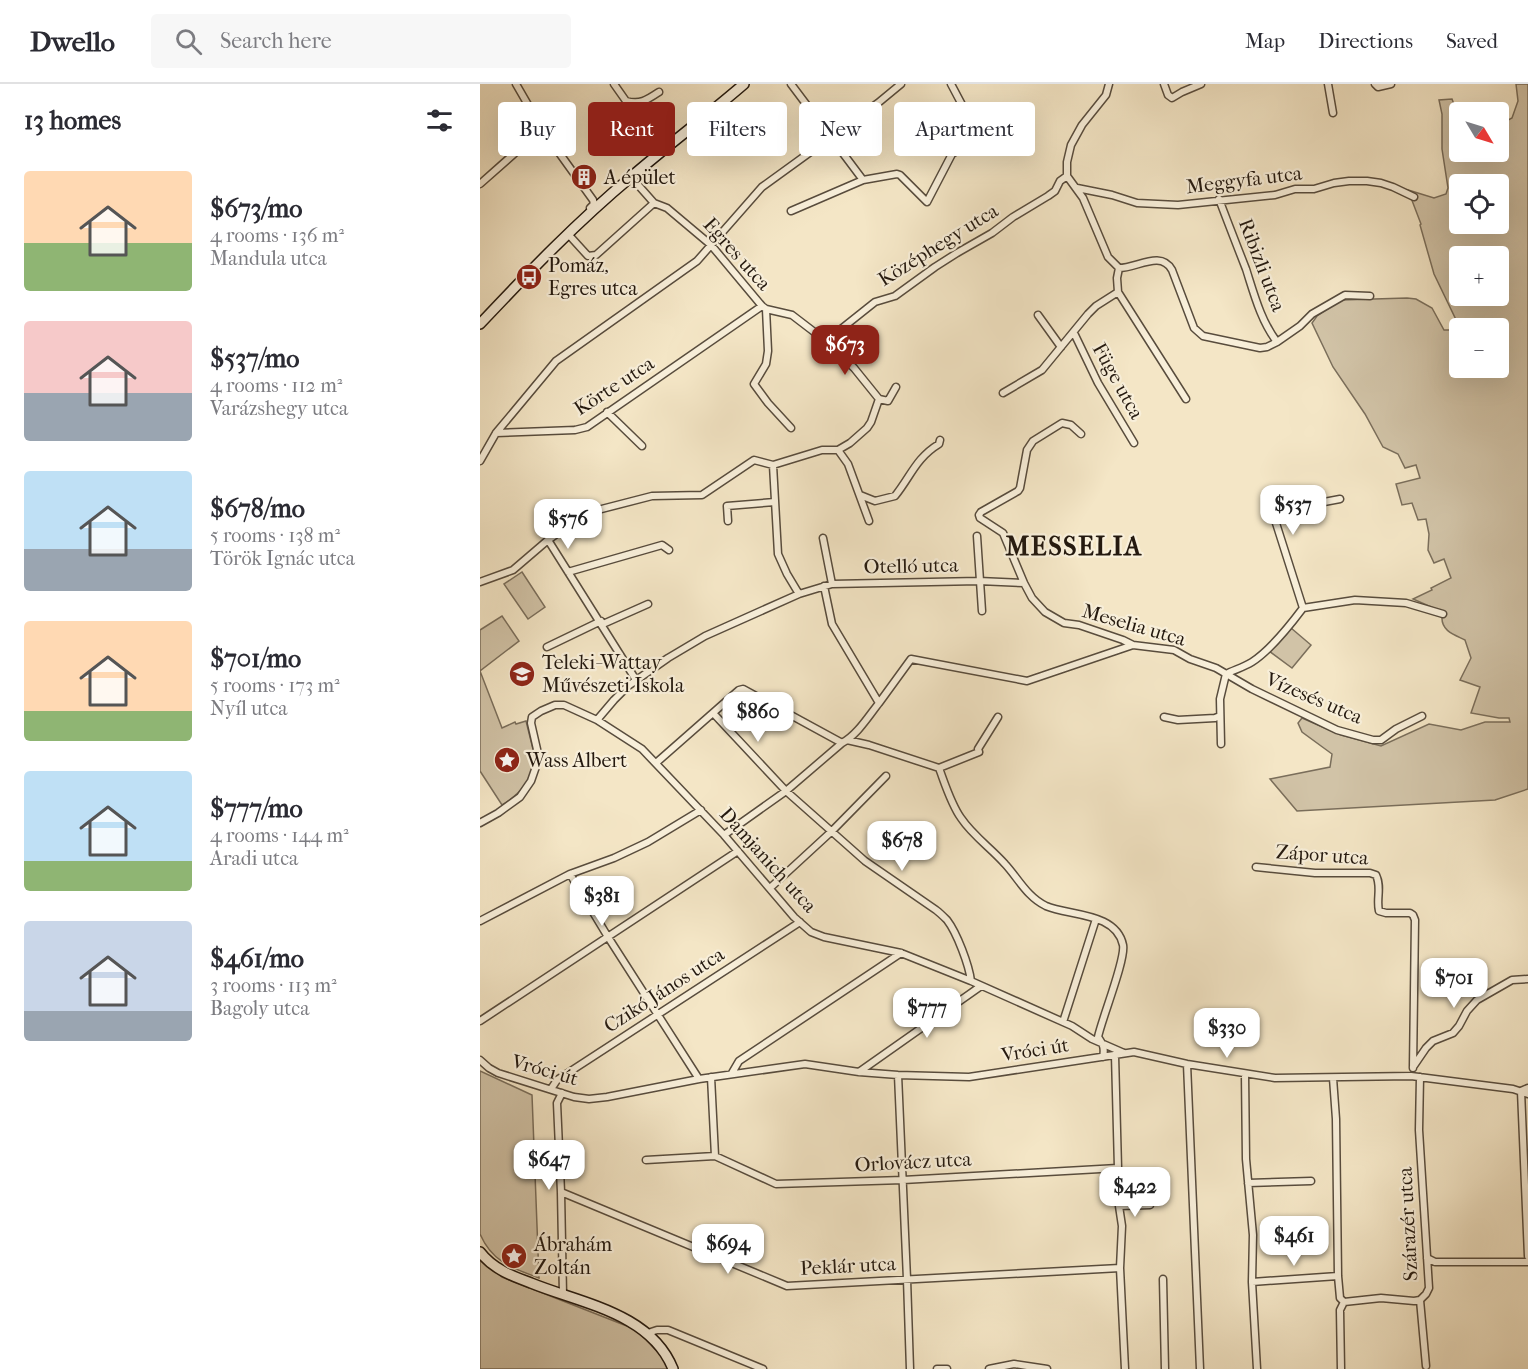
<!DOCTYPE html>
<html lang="en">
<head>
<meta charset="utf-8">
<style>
  body { margin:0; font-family:"IM FELL French Canon",serif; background:#f7f7f7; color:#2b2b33; height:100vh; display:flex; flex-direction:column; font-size:22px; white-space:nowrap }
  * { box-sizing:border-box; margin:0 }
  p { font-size:20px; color:#7c7c81 }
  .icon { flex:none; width:33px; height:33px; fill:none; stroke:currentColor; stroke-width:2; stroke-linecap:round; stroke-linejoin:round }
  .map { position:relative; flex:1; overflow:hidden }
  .panel { display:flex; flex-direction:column; background:#fff; width:480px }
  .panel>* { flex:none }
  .guide { position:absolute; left:18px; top:18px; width:570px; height:54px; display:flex; gap:12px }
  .needle { width:39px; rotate:128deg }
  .buttons { position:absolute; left:969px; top:18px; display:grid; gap:12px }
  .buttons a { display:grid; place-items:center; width:60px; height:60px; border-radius:6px; background:#fff; box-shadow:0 6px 24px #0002; font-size:30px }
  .price { position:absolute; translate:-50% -51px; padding:0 14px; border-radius:12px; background:#fff; color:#222; font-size:20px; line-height:39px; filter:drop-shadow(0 2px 3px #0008) }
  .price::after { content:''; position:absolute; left:50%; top:36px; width:18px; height:14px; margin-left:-9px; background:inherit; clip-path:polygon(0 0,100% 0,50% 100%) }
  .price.current { background:#8f2418; color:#fff }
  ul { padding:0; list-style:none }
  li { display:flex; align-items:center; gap:18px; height:150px; padding:0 24px }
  li span { display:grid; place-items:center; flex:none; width:168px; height:120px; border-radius:6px; color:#555 }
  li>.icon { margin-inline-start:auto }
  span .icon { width:72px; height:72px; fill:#fffc; stroke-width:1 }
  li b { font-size:26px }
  h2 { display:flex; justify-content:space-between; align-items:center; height:72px; padding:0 24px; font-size:26px }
  .chip { padding:0 21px; border-radius:6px; background:#fff; box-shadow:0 6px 24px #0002; font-size:21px; line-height:54px }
  .chip.current { background:#8f2418; color:#fff }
  header { display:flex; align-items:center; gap:36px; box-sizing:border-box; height:84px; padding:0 30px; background:#fff; border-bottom:2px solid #e1e1e2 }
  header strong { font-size:28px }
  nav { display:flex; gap:33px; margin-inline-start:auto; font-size:21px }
  .search { width:420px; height:54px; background:#f7f7f7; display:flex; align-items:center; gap:15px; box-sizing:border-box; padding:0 21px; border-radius:6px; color:#7c7c81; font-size:22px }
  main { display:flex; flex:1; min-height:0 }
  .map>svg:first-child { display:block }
</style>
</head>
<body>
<header>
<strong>Dwello</strong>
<div class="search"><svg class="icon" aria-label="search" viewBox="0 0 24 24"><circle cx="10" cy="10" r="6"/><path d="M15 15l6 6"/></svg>Search here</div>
<nav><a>Map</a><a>Directions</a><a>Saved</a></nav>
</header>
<main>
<section class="panel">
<h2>13 homes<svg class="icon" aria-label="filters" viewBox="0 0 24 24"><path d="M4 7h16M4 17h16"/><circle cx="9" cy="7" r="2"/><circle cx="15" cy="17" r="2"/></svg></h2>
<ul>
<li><span style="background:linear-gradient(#ffd9b3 60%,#8fb573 0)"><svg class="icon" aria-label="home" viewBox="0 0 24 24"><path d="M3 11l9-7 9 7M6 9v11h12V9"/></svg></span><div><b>$673/mo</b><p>4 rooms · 136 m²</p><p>Mandula utca</p></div></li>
<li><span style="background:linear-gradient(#f6c9c9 60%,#9aa5b1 0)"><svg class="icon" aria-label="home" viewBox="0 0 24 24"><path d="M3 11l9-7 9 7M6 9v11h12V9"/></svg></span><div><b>$537/mo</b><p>4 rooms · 112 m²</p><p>Varázshegy utca</p></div></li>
<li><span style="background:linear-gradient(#bfe0f5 65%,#9aa5b1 0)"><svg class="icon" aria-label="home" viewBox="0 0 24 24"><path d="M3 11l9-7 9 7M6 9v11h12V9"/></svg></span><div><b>$678/mo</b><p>5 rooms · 138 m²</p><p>Török Ignác utca</p></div></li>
<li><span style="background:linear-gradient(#ffd9b3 75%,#8fb573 0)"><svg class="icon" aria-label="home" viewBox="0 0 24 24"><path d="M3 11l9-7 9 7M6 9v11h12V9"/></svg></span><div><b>$701/mo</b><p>5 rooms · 173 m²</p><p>Nyíl utca</p></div></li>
<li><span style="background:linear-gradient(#bfe0f5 75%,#8fb573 0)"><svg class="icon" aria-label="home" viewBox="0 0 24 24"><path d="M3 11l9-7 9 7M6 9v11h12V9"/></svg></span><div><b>$777/mo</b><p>4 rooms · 144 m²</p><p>Aradi utca</p></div></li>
<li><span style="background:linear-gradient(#c9d6e8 75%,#9aa5b1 0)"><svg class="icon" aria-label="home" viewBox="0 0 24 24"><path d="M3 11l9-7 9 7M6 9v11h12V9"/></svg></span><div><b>$461/mo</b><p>3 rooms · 113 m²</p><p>Bagoly utca</p></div></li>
</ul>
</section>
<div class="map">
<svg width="1048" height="1285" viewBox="0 0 1048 1285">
  <rect width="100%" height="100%" fill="#f4e6c6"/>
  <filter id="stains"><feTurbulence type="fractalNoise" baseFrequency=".00333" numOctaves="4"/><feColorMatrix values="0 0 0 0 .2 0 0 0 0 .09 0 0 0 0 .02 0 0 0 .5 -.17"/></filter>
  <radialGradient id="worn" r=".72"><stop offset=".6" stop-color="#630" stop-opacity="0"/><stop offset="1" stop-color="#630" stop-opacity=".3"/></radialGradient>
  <path fill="#d1c3a7" stroke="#7a6e5b" stroke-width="1.5" fill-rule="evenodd" d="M1036,0h12v705l-33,11 -198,11 -27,-32 60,-12 2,-13 -30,-22 -4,-9 4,-5 39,17 40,11 48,-22 32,6 24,-8h25l-1,-4h-10l-28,-5 9,-26 -20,-7 11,-22 -6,-18c-10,-5 -24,-9 -23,-23l-13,-4 7,-4 -23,-10 19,-9 -1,-2 20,-10 -7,-19 -10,4 -6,-13 1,-16 -3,-15 -8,1 -6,-17 -10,2 -6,-21 24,-6 -4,-13 -11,3 -7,-14 -15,-7 -18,-33 -32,-47 -21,-44 5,-7 24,-16 66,-2 9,1 16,9 12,22h15l1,38h38v-40h-38l-26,-54 -14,-49 1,-1 -13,-34 26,8 12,-4 2,-6 -6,-39v-35l-3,-14 13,-1c8,20 8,31 8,53h38l1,-27 13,-7 6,-17zM980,100h38v40h-38zM980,172h38v40h-38z
    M42,488l23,35 -17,12 -24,-35z
    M22,532l17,25 -39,30 22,57 13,-6 1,2 10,-3 9,36c-1,22 -15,37 -33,48l-22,-34v-141z
    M811,544l20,17 -19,23 -23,-17z
    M0,987l52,24 7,183c-27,-10 -47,-16 -59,-44z
    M0,1174l22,19 135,53 28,30 3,9h-188z"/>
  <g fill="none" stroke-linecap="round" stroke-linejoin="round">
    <g stroke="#584c3d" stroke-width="9">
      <path id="street" d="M36,0l26,45 51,71 1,4 -4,4
        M134,0l12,17c14,4 21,-1 33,-9
        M311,0l72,96
        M629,0l-3,11 -24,30 -11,20 -4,17v14l16,22 25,59 11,11c18,0 42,-18 53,2l22,58 9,8 57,12 7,-1 10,-5 23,-16 12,-12 33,-19 25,1
        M684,0l4,11 4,3 10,-6 19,-8
        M848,0l5,29
        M895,0l3,3 13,-3
        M151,93l23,26 13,5 44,37 51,61 4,3 26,6 34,26 28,27 25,31
        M0,100l62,-55
        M597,104l35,7 25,8 41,2 97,-10 20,-6h19l20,-6 15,-2h18l14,2 12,4 21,10
        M739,115c9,24 18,47 27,70 8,25 15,52 31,73
        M311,127l72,-31 34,-6 3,1 27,27 25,-48 25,-15 1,-4 -27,-51
        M90,147l-2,3 20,22 8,-1 58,-52
        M638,208l68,107
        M286,225l2,42 -2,13 -12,20 14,19 23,25
        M558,231l23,32
        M594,249l24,50 36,60
        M346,257l49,-39 20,-6 40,-29 22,-14 35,-20 21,-16 35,-21 7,-5 5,-10 7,-5
        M523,309l39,-23 46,-56 8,-8 22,-14 -1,-14 2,-10
        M399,315l9,2 8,-14
        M127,328l35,34
        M16,349l79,-3 12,-3 175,-121
        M601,350l-10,-9 -9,-2 -29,18 -6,9 -7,38 -2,3 -37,21 -2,3 1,3 23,15 21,50 8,15 13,14 19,11 15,2 44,15 10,5 41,5 16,9 26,9 36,21 85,41 36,10h8l15,-11 26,-13
        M358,366l10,14 21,57
        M0,377l16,-28 60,-72 141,-100 65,-74 116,-84 23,-19
        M293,381l5,89 9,20 12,20
        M380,411l15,6 20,-5c16,-20 21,-38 44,-52l1,-4
        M248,437l-1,-15 48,-4
        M497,452l5,75
        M343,454l9,46
        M68,456l88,140
        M88,488l94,-27 7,5
        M0,498l33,-12 35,-30 38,-27 66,-17 50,-1 52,-35 19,5 49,-15h16l12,-7 17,-15 4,-6 8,-23
        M823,524l-28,-88 2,-6 5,-4 58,-11
        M123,540l45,-20
        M67,563l54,-26
        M746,590c8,-4 18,-7 26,-12 17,-11 39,-38 51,-54l52,-8 51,3 37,11
        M399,619l32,-44 116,22 106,-36
        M233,629l73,78 79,70 71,49c4,3 8,7 11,10 10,13 22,45 24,61
        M684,633l14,3 37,-2 5,-2
        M117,636l17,-20 14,-14 40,-28 37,-22 94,-42 33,-10 147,-3 45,2
        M367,656l22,5 70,23
        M741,660l-1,-45 6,-25
        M176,679l83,-73 4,-1 99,54
        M459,684c6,16 12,36 22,50 12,18 30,30 44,46 13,14 22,33 41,42 23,10 70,6 77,39 3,14 -21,73 -25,92 5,7 7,11 5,20
        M459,684l40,-16 -1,-3 20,-32
        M0,739l18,-10 22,-16 11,-16 8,-23 -8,-35 1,-6 9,-6 14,-6h9l33,15 45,29 82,86 70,82 17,15 13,5 77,16 70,28 101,45 20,13 32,14
        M244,751l62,-44 56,-48c15,-8 26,-26 37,-40l-47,-79 -8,-38
        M776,783l59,6h55l6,2c6,12 0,24 3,36l7,2h24l3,2 2,5 -2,148
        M90,790l38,63 91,142
        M290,804l62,-57 54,-55
        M0,837l90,-47 44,-16 34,-16 53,-32
        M0,937l258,-170
        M583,938l33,-103
        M635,971l4,151 3,20 -2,42 5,101
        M0,976l9,8 9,5 76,24 15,2 18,-2 92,-18 106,-15 54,8 39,3 71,2 165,-25 53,12 88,14 136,-2 102,13 15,5
        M707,980l13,305
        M933,983l13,-19 7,-7 20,-8 6,-7 8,-15 10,-11 35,-20 16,-1
        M379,988l122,-86
        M252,989l7,-12 162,-108
        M765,990l1,85 7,76 -1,47 5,87
        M418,991l9,204 3,90
        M231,993l4,79 61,28 127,-4 215,-12
        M853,994l3,41 2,157 2,22 4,4
        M1048,1004l-7,3 7,165
        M71,1005l6,-9 243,-158
        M82,1009l-5,10 4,89 2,103
        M166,1076l69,-4
        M768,1099l63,-2
        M81,1108l226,94 333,-18
        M639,1122l31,-1
        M947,1174l8,4h93
        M683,1195l2,90
        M772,1198l86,-6
        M940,1216l6,-6 3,-6 -10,-158 1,-53
        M940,1216l6,66
        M864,1218l37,-4 33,3 6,-1
        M168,1249l9,-3h11l95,39
        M457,1285h10
        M509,1285l25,-5 33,5
        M861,1285l-1,-59 4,-8"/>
    </g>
    <g stroke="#24190f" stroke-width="12">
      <path id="secondary" d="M0,240c48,-51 97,-102 151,-147 37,-32 76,-61 113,-93
        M0,1168c13,17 32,24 51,31 49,20 120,30 142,86"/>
    </g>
    <use href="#street" stroke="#f8efda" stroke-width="6"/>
    <use href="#secondary" stroke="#f8efda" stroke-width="9"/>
  </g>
  <defs>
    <g id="building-disc" transform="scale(1.35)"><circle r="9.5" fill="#8f2418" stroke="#f8efda"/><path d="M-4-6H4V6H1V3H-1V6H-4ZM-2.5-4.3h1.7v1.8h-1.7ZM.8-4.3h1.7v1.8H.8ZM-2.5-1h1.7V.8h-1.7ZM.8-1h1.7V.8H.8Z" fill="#fff"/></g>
    <g id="bus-disc" transform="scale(1.35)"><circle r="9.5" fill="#8f2418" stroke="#f8efda"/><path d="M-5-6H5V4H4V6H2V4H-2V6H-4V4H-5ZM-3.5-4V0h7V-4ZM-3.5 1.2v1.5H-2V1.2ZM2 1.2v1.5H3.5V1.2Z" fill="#fff"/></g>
    <g id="school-disc" transform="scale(1.35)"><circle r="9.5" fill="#8f2418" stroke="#f8efda"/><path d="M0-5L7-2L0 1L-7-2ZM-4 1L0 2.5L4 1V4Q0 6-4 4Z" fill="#fff"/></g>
    <g id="sight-disc" transform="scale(1.35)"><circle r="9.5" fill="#8f2418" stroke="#f8efda"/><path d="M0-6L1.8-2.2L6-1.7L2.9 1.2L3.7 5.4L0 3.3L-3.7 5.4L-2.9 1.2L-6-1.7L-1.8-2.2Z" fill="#fff"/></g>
  </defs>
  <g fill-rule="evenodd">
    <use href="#building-disc" x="104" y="93"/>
    <use href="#bus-disc" x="49" y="193"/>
    <use href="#school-disc" x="42" y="590"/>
    <use href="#sight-disc" x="27" y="676"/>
    <use href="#sight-disc" x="34" y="1172"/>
  </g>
  <g text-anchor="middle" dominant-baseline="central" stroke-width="4.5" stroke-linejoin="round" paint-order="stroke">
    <g font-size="20" fill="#24190f" stroke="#f8efda" text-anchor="start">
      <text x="124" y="93">A épület</text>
      <text x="68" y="181">Pomáz,<tspan x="68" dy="23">Egres utca</tspan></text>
      <text x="62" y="578">Teleki-Wattay<tspan x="62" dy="23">Művészeti Iskola</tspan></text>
      <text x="46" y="676">Wass Albert</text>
      <text x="54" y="1160">Ábrahám<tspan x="54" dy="23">Zoltán</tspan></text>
    </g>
    <g font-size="20" fill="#24190f" stroke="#f8efda">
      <text transform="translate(764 96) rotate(-7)">Meggyfa utca</text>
      <text transform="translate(458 161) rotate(-32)">Középhegy utca</text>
      <text transform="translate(257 170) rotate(48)">Egres utca</text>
      <text transform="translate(782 181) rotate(69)">Ribizli utca</text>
      <text transform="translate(638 297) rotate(61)">Füge utca</text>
      <text transform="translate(134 302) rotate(-33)">Körte utca</text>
      <text transform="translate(431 482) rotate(-1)">Otelló utca</text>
      <text transform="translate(654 541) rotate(16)">Meselia utca</text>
      <text transform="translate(834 614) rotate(23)">Vízesés utca</text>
      <text transform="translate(842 771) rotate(4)">Zápor utca</text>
      <text transform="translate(288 776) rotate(48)">Damjanich utca</text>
      <text transform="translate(184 906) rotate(-33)">Czikó János utca</text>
      <text transform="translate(555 966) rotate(-9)">Vróci út</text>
      <text transform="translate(65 986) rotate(16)">Vróci út</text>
      <text transform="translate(433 1078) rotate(-3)">Orlovácz utca</text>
      <text transform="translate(928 1140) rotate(-93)">Szárazér utca</text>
      <text transform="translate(368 1182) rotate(-3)">Peklár utca</text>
    </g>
    <g font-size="26" font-weight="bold" letter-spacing="1.5" fill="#24190f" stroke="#f8efda">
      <text x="594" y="462">MESSELIA</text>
    </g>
  </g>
  <rect width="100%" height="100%" filter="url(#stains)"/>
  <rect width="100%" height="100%" fill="url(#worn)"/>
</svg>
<div class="buttons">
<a><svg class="needle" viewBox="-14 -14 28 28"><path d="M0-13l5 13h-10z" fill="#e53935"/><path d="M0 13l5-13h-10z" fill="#7c7c81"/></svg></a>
<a><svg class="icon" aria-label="locate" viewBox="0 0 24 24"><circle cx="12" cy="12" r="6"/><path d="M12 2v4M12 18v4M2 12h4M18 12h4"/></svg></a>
<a>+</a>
<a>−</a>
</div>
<b class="price current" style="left:365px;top:292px">$673</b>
<b class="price" style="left:813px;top:452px">$537</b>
<b class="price" style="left:88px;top:466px">$576</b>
<b class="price" style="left:278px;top:659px">$860</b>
<b class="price" style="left:422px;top:788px">$678</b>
<b class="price" style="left:122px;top:843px">$381</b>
<b class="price" style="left:974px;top:925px">$701</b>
<b class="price" style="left:447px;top:955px">$777</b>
<b class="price" style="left:747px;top:975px">$330</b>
<b class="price" style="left:69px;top:1107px">$647</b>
<b class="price" style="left:655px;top:1134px">$422</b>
<b class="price" style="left:814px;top:1183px">$461</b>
<b class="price" style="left:248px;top:1191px">$694</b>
<div class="guide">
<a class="chip">Buy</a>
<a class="chip current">Rent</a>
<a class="chip">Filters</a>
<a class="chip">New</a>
<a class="chip">Apartment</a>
</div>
</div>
</main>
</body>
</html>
